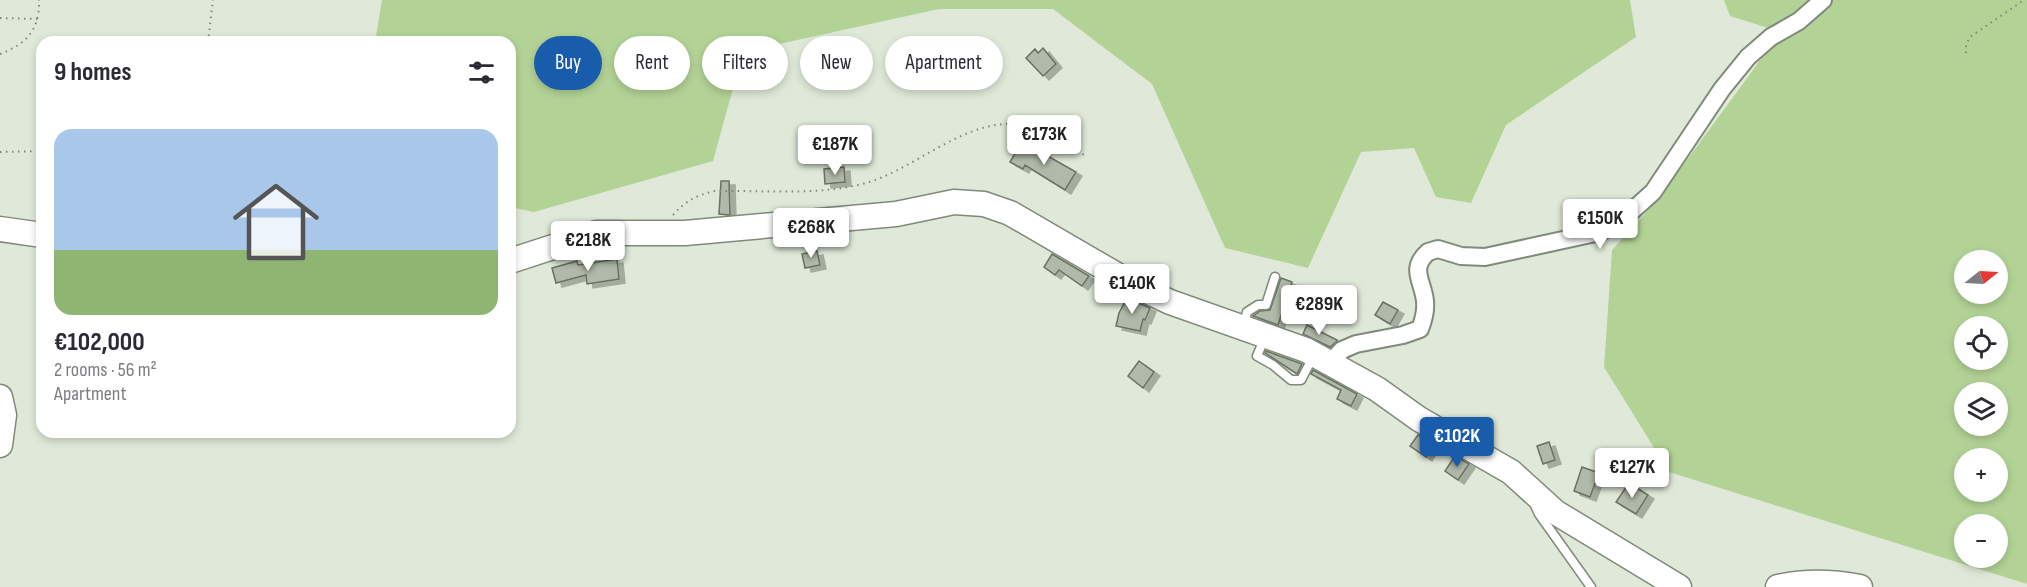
<!DOCTYPE html>
<html lang="en">
<head>
<meta charset="utf-8">
<style>
  body { margin:0; font-family:"Sofia Sans Condensed",sans-serif; background:#f2f2f3; color:#2b2b33; height:100vh; display:flex; flex-direction:column; font-size:22px; white-space:nowrap }
  * { box-sizing:border-box; margin:0 }
  p { font-size:20px; color:#7c7c81 }
  .icon { flex:none; width:33px; height:33px; fill:none; stroke:currentColor; stroke-width:2; stroke-linecap:round; stroke-linejoin:round }
  .map { position:relative; flex:1; overflow:hidden }
  .panel { position:absolute; left:36px; top:36px; width:480px; height:402px; display:flex; flex-direction:column; background:#fff; border-radius:18px; box-shadow:0 3px 9px #0003 }
  .panel>* { flex:none }
  .banner { position:absolute; left:534px; top:36px; width:570px; height:54px; display:flex; gap:12px }
  .needle { width:39px; rotate:72deg }
  .tools { position:absolute; left:1954px; top:250px; display:grid; gap:12px }
  .tools a { display:grid; place-items:center; width:54px; height:54px; border-radius:50%; background:#fff; box-shadow:0 3px 9px #0003; font-size:30px }
  .price { position:absolute; translate:-50% -51px; padding:0 14px; border-radius:6px; background:#fff; color:#222; font-size:20px; line-height:39px; filter:drop-shadow(0 2px 3px #0008) }
  .price::after { content:''; position:absolute; left:50%; top:36px; width:18px; height:14px; margin-left:-9px; background:inherit; clip-path:polygon(0 0,100% 0,50% 100%) }
  .price.selected { background:#195cac; color:#fff }
  ul { padding:0; list-style:none }
  li { display:grid; align-content:center; gap:12px; height:318px; padding:0 18px }
  li span { display:grid; place-items:center; height:186px; border-radius:18px; color:#555 }
  li>.icon { margin-inline-start:auto }
  span .icon { width:108px; height:108px; fill:#fffc; stroke-width:1 }
  li b { font-size:26px }
  h2 { display:flex; justify-content:space-between; align-items:center; height:72px; padding:0 18px; font-size:26px }
  .tag { padding:0 21px; border-radius:27px; background:#fff; box-shadow:0 3px 9px #0003; font-size:21px; line-height:54px }
  .tag.selected { background:#195cac; color:#fff }
  .map>svg:first-child { display:block }
</style>
</head>
<body>
<div class="map">
<svg width="2027" height="587" viewBox="0 0 2027 587">
  <defs>
    <filter id="shadow"><feDropShadow dx="6" dy="4" stdDeviation="0" flood-color="#0004"/></filter>
  </defs>
  <rect width="100%" height="100%" fill="#e0e9d9"/>
  <path fill="#b3d396" fill-rule="evenodd" d="M382,0h1248l6,37 -130,88 -35,78 -35,-6 -22,-49 -53,4 -53,116 -83,-20 -73,-164 -99,-75h-114l-196,43 -30,109 -179,51 -24,-5v-165h-135z
    M1724,0h303v584l-358,-112 -65,-105 8,-117 47,-52 122,-166 -51,-16zM1965,261h33v33h-33zM1965,327h33v33h-33zM1965,393h33v33h-33zM1965,459h33v33h-33zM1965,525h33v33h-33z"/>
  <path fill="#b1baaa" stroke="#697163" stroke-width="1.5" filter="url(#shadow)" d="M1043,48l13,16 -13,12 -17,-18 9,-9 3,4z
    M1020,145l10,6 2,-4 44,25 -11,18 -40,-25 -2,4 -13,-7z
    M844,167l1,15 -20,2 -1,-15z
    M721,181h8l1,34 -11,-1z
    M817,251l3,14 -15,3 -3,-14z
    M1052,254l37,22 -7,10 -23,-16 -4,5 -11,-8z
    M617,259l2,20 -32,5 -1,-9 -30,8 -4,-15 25,-7 1,4z
    M1281,278l11,4 -14,43 -25,-9 7,-5 10,-1z
    M1127,298l23,10 -5,12 -2,-1 -3,12 -24,-5 3,-13z
    M1383,302l15,8 -8,14 -15,-9z
    M1307,325l30,15v1l-7,6 -27,-13z
    M1266,351l36,13 -5,10 -32,-21z
    M1139,361l15,11 -11,16 -15,-12z
    M1313,370l44,24 -6,12 -14,-7 4,-9 -30,-16z
    M1418,435l16,9 -8,13 -16,-11z
    M1549,442l6,18 -12,4 -6,-18z
    M1455,456l14,8 -11,16 -13,-9z
    M1582,467l17,6 -9,24 -16,-6z
    M1629,483l19,12 -12,19 -20,-12z"/>
  <g fill="none" stroke-linecap="round" stroke-linejoin="round">
    <g stroke="#81897a" stroke-width="11">
      <path id="lane" d="M1244,325l3,-13 11,-7h8l9,-28
        M1265,337l-8,19 16,9 18,15h10l12,-23
        M1534,503l5,11 52,73"/>
    </g>
    <g stroke="#81897a" stroke-width="20">
      <path id="street" d="M1330,363l12,-13 14,-6 47,-9 17,-6c4,-10 6,-18 5,-28 -2,-20 -16,-32 3,-49l10,-3 23,7 24,1 115,-25 23,-13 30,-27 69,-103 26,-32 23,-20 28,-16 24,-21"/>
    </g>
    <g stroke="#81897a" stroke-width="27">
      <path id="secondary" d="M0,229l42,6
        M510,261l86,-28h89l211,-19 58,-12 30,2 26,9 124,72 36,17 136,48 71,39 42,30 92,53 44,40 124,75
        M0,397l4,18 -4,30
        M1778,587c27,-6 55,-5 82,0"/>
    </g>
    <path stroke="#80867b" stroke-width="2" stroke-dasharray="1.5 4.5" stroke-linecap="butt" d="M0,18l38,1
      M208,42l5,-42
      M1966,53v-8l4,-8 54,-37
      M0,54c27,-10 40,-25 39,-54
      M0,152l42,-1
      M673,215c12,-14 24,-20 42,-24 50,-1 113,6 160,-11 55,-20 107,-76 170,-49 14,6 27,16 39,24"/>
    <use href="#lane" stroke="#fff" stroke-width="8"/>
    <use href="#street" stroke="#fff" stroke-width="16"/>
    <use href="#secondary" stroke="#fff" stroke-width="24"/>
  </g>
</svg>
<div class="tools">
<a><svg class="needle" viewBox="-14 -14 28 28"><path d="M0-13l5 13h-10z" fill="#e53935"/><path d="M0 13l5-13h-10z" fill="#7c7c81"/></svg></a>
<a><svg class="icon" aria-label="locate" viewBox="0 0 24 24"><circle cx="12" cy="12" r="6"/><path d="M12 2v4M12 18v4M2 12h4M18 12h4"/></svg></a>
<a><svg class="icon" aria-label="layers" viewBox="0 0 24 24"><path d="M12 4l9 5-9 5-9-5zM3 14l9 5 9-5"/></svg></a>
<a>+</a>
<a>−</a>
</div>
<b class="price" style="left:1044px;top:166px">€173K</b>
<b class="price" style="left:835px;top:176px">€187K</b>
<b class="price" style="left:1600px;top:250px">€150K</b>
<b class="price" style="left:811px;top:259px">€268K</b>
<b class="price" style="left:588px;top:272px">€218K</b>
<b class="price" style="left:1132px;top:315px">€140K</b>
<b class="price" style="left:1319px;top:336px">€289K</b>
<b class="price selected" style="left:1457px;top:468px">€102K</b>
<b class="price" style="left:1632px;top:499px">€127K</b>
<div class="banner">
<a class="tag selected">Buy</a>
<a class="tag">Rent</a>
<a class="tag">Filters</a>
<a class="tag">New</a>
<a class="tag">Apartment</a>
</div>
<section class="panel">
<h2>9 homes<svg class="icon" aria-label="filters" viewBox="0 0 24 24"><path d="M4 7h16M4 17h16"/><circle cx="9" cy="7" r="2"/><circle cx="15" cy="17" r="2"/></svg></h2>
<ul>
<li><span style="background:linear-gradient(#a9c7e8 65%,#8fb573 0)"><svg class="icon" aria-label="home" viewBox="0 0 24 24"><path d="M3 11l9-7 9 7M6 9v11h12V9"/></svg></span><div><b>€102,000</b><p>2 rooms · 56 m²</p><p>Apartment</p></div></li>
</ul>
</section>
</div>
</body>
</html>
